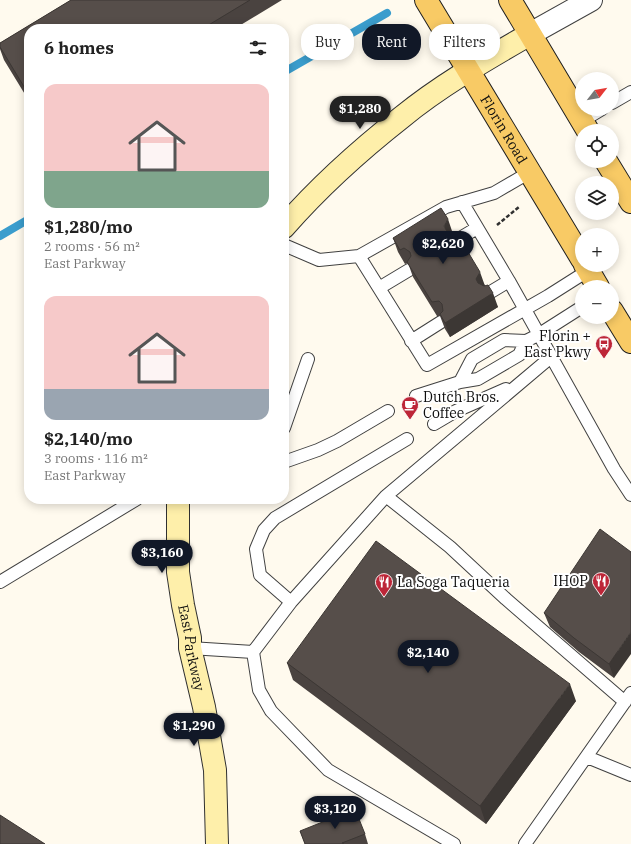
<!DOCTYPE html>
<html lang="en">
<head>
<meta charset="utf-8">
<style>
  body { margin:0; font-family:"IBM Plex Serif",serif; background:#f6f6f6; color:#222; height:100vh; display:flex; flex-direction:column; font-size:15px; white-space:nowrap }
  * { box-sizing:border-box; margin:0 }
  p { font-size:13px; color:#767676 }
  .icon { flex:none; width:22px; height:22px; fill:none; stroke:currentColor; stroke-width:2; stroke-linecap:round; stroke-linejoin:round }
  .map { position:relative; flex:1; overflow:hidden }
  .sheet { position:absolute; left:24px; top:24px; width:265px; height:480px; display:flex; flex-direction:column; background:#fff; border-radius:16px; box-shadow:0 2px 10px #0003 }
  .sheet>* { flex:none }
  .hud { position:absolute; left:301px; top:24px; width:270px; height:36px; display:flex; gap:8px }
  .needle { width:26px; rotate:59deg }
  .tools { position:absolute; left:575px; top:72px; display:grid; gap:8px }
  .tools a { display:grid; place-items:center; width:44px; height:44px; border-radius:50%; background:#fff; box-shadow:0 2px 10px #0003; font-size:20px }
  .price { position:absolute; translate:-50% -34px; padding:0 9px; border-radius:14px; background:#111827; color:#fff; font-size:13px; line-height:26px; filter:drop-shadow(0 1px 2px #0008) }
  .price::after { content:''; position:absolute; left:50%; top:24px; width:12px; height:9px; margin-left:-6px; background:inherit; clip-path:polygon(0 0,100% 0,50% 100%) }
  .price.active { background:#222; color:#fff }
  ul { padding:0; list-style:none }
  li { display:grid; align-content:center; gap:8px; height:212px; padding:0 20px }
  li span { display:grid; place-items:center; height:124px; border-radius:12px; color:#555 }
  li>.icon { margin-inline-start:auto }
  span .icon { width:72px; height:72px; fill:#fffc; stroke-width:1 }
  li b { font-size:17px }
  h2 { display:flex; justify-content:space-between; align-items:center; height:48px; padding:0 20px; font-size:17px }
  .pill { padding:0 14px; border-radius:16px; background:#fff; box-shadow:0 2px 10px #0003; font-size:14px; line-height:36px }
  .pill.active { background:#111827; color:#fff }
  .map>svg:first-child { display:block }
</style>
</head>
<body>
<div class="map">
<svg width="631" height="844" viewBox="0 0 631 844">
  <rect width="100%" height="100%" fill="#fffaee"/>
  <g fill="none" stroke-linecap="round" stroke-linejoin="round">
    <path stroke="#3b9dcd" stroke-width="8" d="M284,72l103,-59
      M0,236l29,-17"/>
    <g stroke="#414141" stroke-width="14">
      <path id="lane" d="M612,103l19,-11
        M582,121l20,-12
        M462,202l47,79 105,188 17,26
        M457,240l20,-12
        M284,245l35,15 40,-4 87,-49 48,-14 36,-21
        M359,256l68,109 121,-69 41,-26
        M379,288l30,-18
        M489,293l20,-12
        M411,341l30,-19
        M460,382l12,-23 32,-19 22,1
        M416,396l44,-14 18,-3 41,-24 7,-14 12,-6 44,-28
        M434,424l22,-13 50,-22
        M284,428l24,-69
        M284,462l34,-12 19,-9 51,-30
        M386,496l64,51 56,52 119,103
        M0,582l137,-83
        M291,602l-31,-27 -4,-26 8,-19 11,-12 132,-79
        M190,648l63,4
        M587,757l44,18
        M454,844l-126,-74 -57,-59 -12,-21 -6,-38 38,-50 95,-106 165,-139
        M525,844l106,-151"/>
    </g>
    <g stroke="#414141" stroke-width="24">
      <path id="street" d="M530,34l61,-34"/>
    </g>
    <g stroke="#303030" stroke-width="24">
      <g id="secondary">
        <path d="M284,227c35,-40 76,-77 118,-110 39,-32 85,-58 128,-83"/>
        <path id="s1" d="M178,499v73l5,33 7,33v10l14,59 11,63 2,74"/>
      </g>
    </g>
    <g stroke="#1f1f1f" stroke-width="24">
      <g id="primary">
        <path id="s2" d="M426,0l156,259"/>
        <path d="M510,0l78,131"/>
        <path d="M606,161l25,41"/>
        <path d="M585,265l13,22"/>
        <path d="M612,311l19,31"/>
      </g>
    </g>
    <path stroke="#303030" stroke-width="2.5" stroke-dasharray="4 2" stroke-linecap="butt" d="M497,225l22,-18"/>
    <use href="#lane" stroke="#fff" stroke-width="12"/>
    <use href="#street" stroke="#fff" stroke-width="22"/>
    <use href="#secondary" stroke="#feefaa" stroke-width="22"/>
    <use href="#primary" stroke="#f8ca65" stroke-width="22"/>
  </g>
  <path fill="#4a4340" d="M71,0h211l-48,29h-205v72l-25,-41 -4,-11v-6z
    M453,233l45,74 -48,30 -5,-8 -5,-13h-3l-24,-39 -5,-14 -3,1 -7,-12 -5,-14z
    M631,552l-17,126 -35,-26 -29,-25 -6,-14z
    M287,663l289,38 -90,123 -193,-144z
    M300,831l65,3 3,10h-63z"/>
  <path fill="#3c3734" d="M448,219l5,15 -2,10 -7,-18z
    M480,272l5,14 -3,7 -6,-14z
    M493,293l5,14 -48,30 -5,-14z
    M631,632v22l-17,24 -5,-14z
    M570,684l6,17 -90,123 -6,-18z"/>
  <path fill="#564e4a" stroke="#3c3734" d="M71,0h179l-48,29h-173v66l-29,-48v-4z
    M441,208l7,11 -4,7 2,4 6,3 4,-1 24,40 -4,7 2,4 6,3 4,-1 5,8 -48,30 -5,-9 3,-3 -1,-7 -3,-3 -7,1 -25,-40 4,-6 -1,-4 -6,-4 -4,2 -7,-12z
    M600,529l31,23v80l-22,32 -35,-26 -30,-25z
    M376,541l194,143 -90,122 -193,-143z
    M355,809l10,25 -23,9 2,1h-39l-5,-13z
    M0,815l45,29h-45z"/>
  <defs>
    <g id="bus-pin" transform="scale(0.9)"><path d="M0 17L-7.5 6A9.5 9.5 0 1 1 7.5 6Z" fill="#bd2638" stroke="#fff"/><path d="M-5-6H5V4H4V6H2V4H-2V6H-4V4H-5ZM-3.5-4V0h7V-4ZM-3.5 1.2v1.5H-2V1.2ZM2 1.2v1.5H3.5V1.2Z" fill="#fff"/></g>
    <g id="cafe-pin" transform="scale(0.9)"><path d="M0 17L-7.5 6A9.5 9.5 0 1 1 7.5 6Z" fill="#bd2638" stroke="#fff"/><path d="M-5.5-4.5H6V0H3Q3 3.5 0 3.5H-2.5Q-5.5 3.5-5.5 0ZM3-3.2v2h1.7v-2ZM-6 4.5H4V6H-6Z" fill="#fff"/></g>
    <g id="restaurant-pin" transform="scale(0.9)"><path d="M0 17L-7.5 6A9.5 9.5 0 1 1 7.5 6Z" fill="#bd2638" stroke="#fff"/><path d="M-5-6h1v4h1v-4h1v4h1v-4h1v5L-1.5 .5V6h-2V.5L-5-1ZM5-6V6H3V1.5H1.5Q1.5-4 5-6Z" fill="#fff"/></g>
  </defs>
  <g fill-rule="evenodd">
    <use href="#bus-pin" x="604" y="344"/>
    <use href="#cafe-pin" x="410" y="405"/>
    <use href="#restaurant-pin" x="601" y="581"/>
    <use href="#restaurant-pin" x="384" y="582"/>
  </g>
  <g text-anchor="middle" dominant-baseline="central" stroke-width="4" stroke-linejoin="round" paint-order="stroke">
    <g font-size="14" fill="#0e0e0e" stroke="#fff">
      <text stroke="none"><textPath href="#s2" startOffset="151">Florin Road</textPath></text>
      <text stroke="none"><textPath href="#s1" startOffset="150">East Parkway</textPath></text>
    </g>
    <g font-size="14" fill="#0e0e0e" stroke="#fff" text-anchor="end">
      <text x="591" y="336">Florin +<tspan x="591" dy="16">East Pkwy</tspan></text>
      <text x="423" y="397" text-anchor="start">Dutch Bros.<tspan x="423" dy="16">Coffee</tspan></text>
      <text x="588" y="581">IHOP</text>
      <text x="397" y="582" text-anchor="start">La Soga Taqueria</text>
    </g>
  </g>
</svg>
<div class="tools">
<a><svg class="needle" viewBox="-14 -14 28 28"><path d="M0-13l5 13h-10z" fill="#e53935"/><path d="M0 13l5-13h-10z" fill="#767676"/></svg></a>
<a><svg class="icon" aria-label="locate" viewBox="0 0 24 24"><circle cx="12" cy="12" r="6"/><path d="M12 2v4M12 18v4M2 12h4M18 12h4"/></svg></a>
<a><svg class="icon" aria-label="layers" viewBox="0 0 24 24"><path d="M12 4l9 5-9 5-9-5zM3 14l9 5 9-5"/></svg></a>
<a>+</a>
<a>−</a>
</div>
<b class="price active" style="left:360px;top:130px">$1,280</b>
<b class="price" style="left:443px;top:265px">$2,620</b>
<b class="price" style="left:162px;top:574px">$3,160</b>
<b class="price" style="left:428px;top:674px">$2,140</b>
<b class="price" style="left:194px;top:747px">$1,290</b>
<b class="price" style="left:335px;top:830px">$3,120</b>
<div class="hud">
<a class="pill">Buy</a>
<a class="pill active">Rent</a>
<a class="pill">Filters</a>
</div>
<section class="sheet">
<h2>6 homes<svg class="icon" aria-label="filters" viewBox="0 0 24 24"><path d="M4 7h16M4 17h16"/><circle cx="9" cy="7" r="2"/><circle cx="15" cy="17" r="2"/></svg></h2>
<ul>
<li><span style="background:linear-gradient(#f6c9c9 70%,#7fa58c 0)"><svg class="icon" aria-label="home" viewBox="0 0 24 24"><path d="M3 11l9-7 9 7M6 9v11h12V9"/></svg></span><div><b>$1,280/mo</b><p>2 rooms · 56 m²</p><p>East Parkway</p></div></li>
<li><span style="background:linear-gradient(#f6c9c9 75%,#9aa5b1 0)"><svg class="icon" aria-label="home" viewBox="0 0 24 24"><path d="M3 11l9-7 9 7M6 9v11h12V9"/></svg></span><div><b>$2,140/mo</b><p>3 rooms · 116 m²</p><p>East Parkway</p></div></li>
</ul>
</section>
</div>
</body>
</html>
